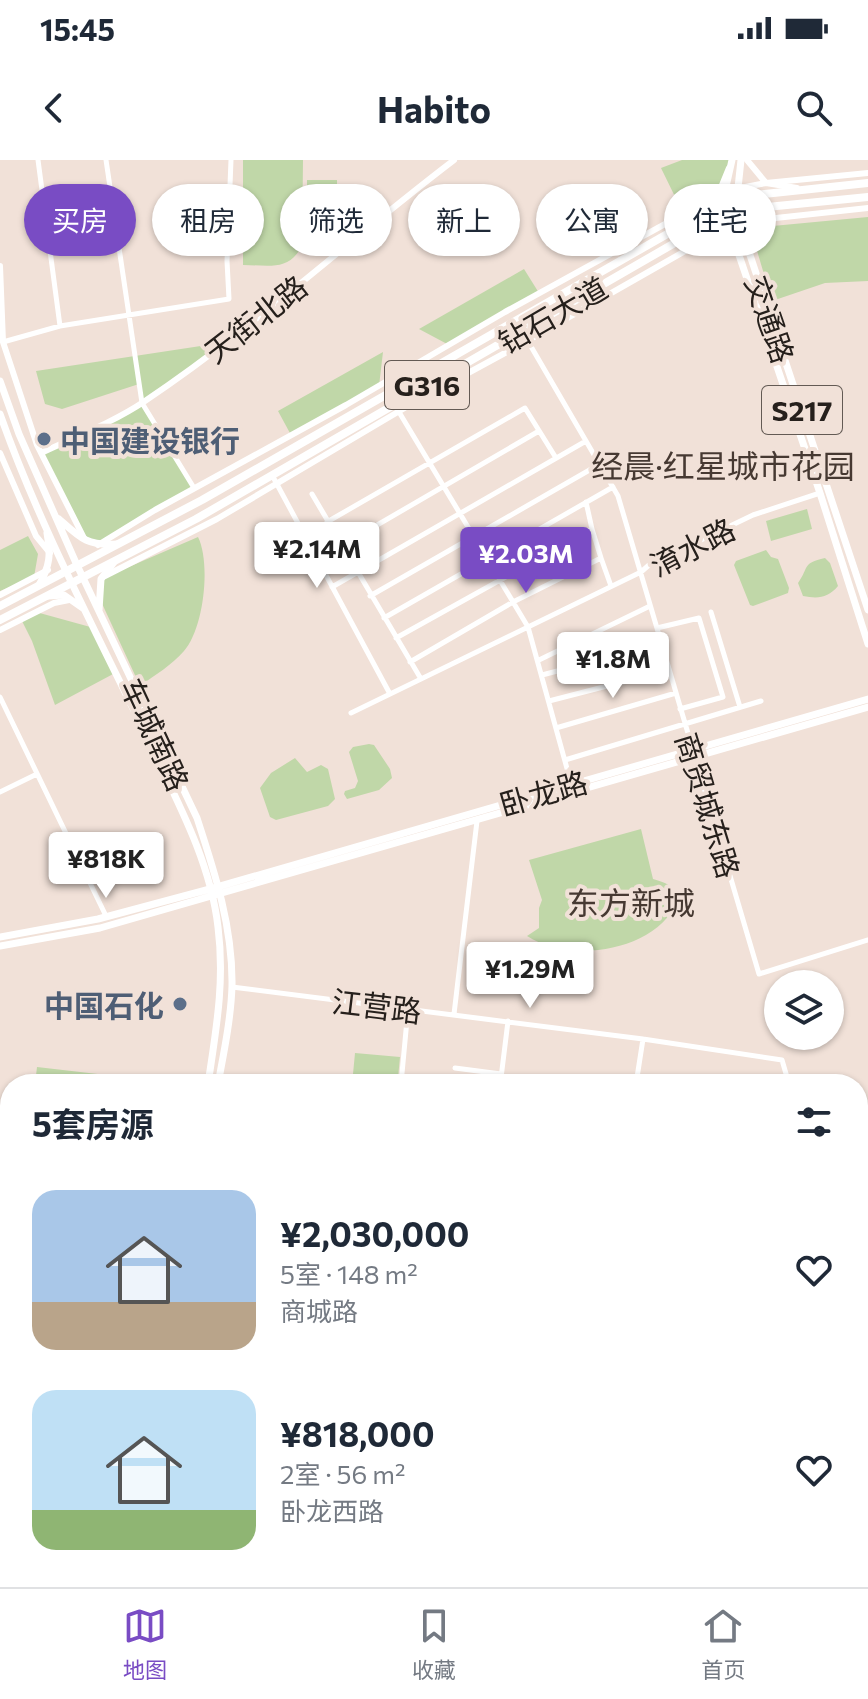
<!DOCTYPE html>
<html lang="zh">
<head>
<meta charset="utf-8">
<style>
  body { margin:0; font-family:Commissioner,"Noto Sans SC",sans-serif; background:#f6f6f7; color:#1f2937; height:100vh; display:flex; flex-direction:column; font-size:30px; white-space:nowrap }
  * { box-sizing:border-box; margin:0 }
  p { font-size:26px; color:#747a83 }
  .icon { flex:none; width:44px; height:44px; fill:none; stroke:currentColor; stroke-width:2; stroke-linecap:round; stroke-linejoin:round }
  .map { position:relative; flex:1; overflow:hidden }
  .details { position:absolute; left:0px; top:914px; width:868px; height:514px; display:flex; flex-direction:column; background:#fff; border-radius:32px 32px 0 0; box-shadow:0 2px 6px #0004 }
  .details>* { flex:none }
  .top-card { position:absolute; left:24px; top:24px; width:820px; height:72px; display:flex; gap:16px }
  .controls { position:absolute; left:764px; top:810px; display:grid; gap:16px }
  .controls a { display:grid; place-items:center; width:80px; height:80px; border-radius:50%; background:#fff; box-shadow:0 2px 6px #0004; font-size:40px }
  .price { position:absolute; translate:-50% -68px; padding:0 18px; border-radius:8px; background:#fff; color:#222; font-size:26px; line-height:52px; filter:drop-shadow(0 2px 4px #0008) }
  .price::after { content:''; position:absolute; left:50%; top:48px; width:24px; height:18px; margin-left:-12px; background:inherit; clip-path:polygon(0 0,100% 0,50% 100%) }
  .price.on { background:#794cc4; color:#fff }
  ul { padding:0; list-style:none }
  li { display:flex; align-items:center; gap:24px; height:200px; padding:0 32px }
  li span { display:grid; place-items:center; flex:none; width:224px; height:160px; border-radius:24px; color:#555 }
  li>.icon { margin-inline-start:auto }
  span .icon { width:96px; height:96px; fill:#fffc; stroke-width:1 }
  li b { font-size:34px }
  h2 { display:flex; justify-content:space-between; align-items:center; height:96px; padding:0 32px; font-size:34px }
  .pill { padding:0 28px; border-radius:36px; background:#fff; box-shadow:0 2px 6px #0004; font-size:28px; line-height:72px }
  .pill.on { background:#794cc4; color:#fff }
  .status { display:flex; justify-content:space-between; align-items:center; height:56px; padding:0 40px; background:#fff; direction:ltr }
  .status svg { height:22px; fill:currentColor }
  header { display:flex; justify-content:space-between; align-items:center; height:104px; padding:0 32px; background:#fff; font-size:36px; font-weight:700 }
  .tabs { display:flex; justify-content:space-around; align-items:center; height:112px; border-top:2px solid #e0e1e3; background:#fff; font-size:22px; color:#747a83 }
  .tabs a { display:grid; justify-items:center; gap:4px }
  .tabs .on { color:#794cc4 }
  .map>svg:first-child { display:block }
</style>
</head>
<body>
<div class="status"><b>15:45</b><svg viewBox="0 0 49 12"><path d="M0 12V9h3v3zM5 12V6h3v6zM10 12V3h3v9zM15 12V0h3v12zM26 1h20v11H26zM47 4h2v5h-2z"/></svg></div>
<header><svg class="icon" aria-label="back" viewBox="0 0 24 24"><path d="M15 5l-7 7 7 7"/></svg>Habito<svg class="icon" aria-label="search" viewBox="0 0 24 24"><circle cx="10" cy="10" r="6"/><path d="M15 15l6 6"/></svg></header>
<div class="map">
<svg width="868" height="1427" viewBox="0 0 868 1427">
  <rect width="100%" height="100%" fill="#f1e1d8"/>
  <path fill="#c0d7a8" d="M243,0h60l-1,85c-12,27 -34,20 -59,20z
    M682,0h50l-12,30 -37,23 -22,-45z
    M307,20h30v25h-30z
    M868,57v64l-43,2 -53,18 -17,-57 7,-17z
    M524,109l15,24 -90,52 -30,-16z
    M227,182l-84,61 51,85 -96,57 -12,-4 -45,-88 101,-50 -3,-19 -77,25 -17,-5 -9,-33z
    M383,192l-4,34 -88,49 -13,-24z
    M807,349l5,20 -41,12 -5,-20z
    M28,376l10,18 -4,23 -34,14v-41z
    M198,377c13,26 6,91 -14,114 -12,14 -29,24 -44,35l-41,-89 2,-18z
    M766,390l5,7 7,2 11,29 -1,5 -35,13 -3,-1 -16,-40 2,-4z
    M825,398l5,5 8,23c-10,12 -20,13 -35,10l-5,-13c12,-17 3,-19 27,-25z
    M36,452l58,16 21,45 -60,32 -23,-64 -11,-22z
    M369,584l5,1 16,24 2,9 -13,12 -32,9 -3,-5 1,-3 10,-3 3,-7 -9,-29 4,-5z
    M295,598l12,14 14,-7 7,4 7,30 -7,7 -52,14 -6,-3 -10,-29 11,-15z
    M641,669l12,50c14,4 21,6 25,22 -23,51 -107,63 -151,35l12,-8v-20l3,-8 -13,-40z
    M355,893l45,4 -2,21 -45,-4z
    M37,907l147,17h-149z
    M10,1349v57l-10,-1v-53z"/>
  <g fill="none" stroke-linecap="round" stroke-linejoin="round">
    <path stroke="#fff" stroke-width="5" d="M38,0l22,166
      M106,0l36,243 52,85
      M522,171l96,165 141,478 109,-34
      M3,182l57,-16 169,-27 -2,-38 4,-101
      M399,252l129,215 43,156
      M272,315l118,219
      M312,334l109,185
      M327,362l198,-114 31,50
      M341,386l198,-115
      M601,398l10,28
      M332,427l254,-146
      M370,436l230,-132
      M711,452l29,95
      M384,458l229,-131
      M657,468l42,-10 24,79 -43,12
      M396,478l196,-109 -6,-27
      M539,500l111,-54
      M410,502l103,-60 88,-44 -9,-29
      M542,515l119,-31
      M0,537l106,219
      M549,541l120,-31
      M351,553l290,-141 8,-7 104,-50 67,-22
      M556,568l120,-35
      M565,600l196,-59
      M0,632l37,-18
      M232,827l411,52 139,21 7,24
      M454,854l23,-193
      M508,861l-7,57 51,6
      M455,908l46,6
      M401,924l7,-75
      M636,924l7,-45
      M0,1092l10,1
      M858,1234l10,1
      M858,1308l10,1
      M858,1367h10
      M0,1405l10,1
      M258,1418l63,9
      M512,1427l1,-9"/>
    <path stroke="#fff" stroke-width="6" d="M747,0l19,23 31,5
      M715,33l5,-3 9,-22
      M714,77l7,-2 7,3 8,12
      M749,87c1,-14 6,-22 20,-27
      M0,106l3,76 34,103 47,93
      M0,293l36,83 14,17
      M41,293c34,-16 73,-31 104,-52 109,-73 205,-162 309,-241
      M98,385l57,-35 191,-105 159,-93 220,-121 41,-8 102,-10
      M105,416l112,-57 196,-116 114,-62 202,-115 10,-4 129,-14
      M0,435l48,-25
      M0,470l54,-27 15,-3
      M720,1418l1,9"/>
    <path stroke="#fff" stroke-width="7" d="M0,777l98,-18 112,-30 658,-190
      M0,786l100,-18 768,-221"/>
    <path stroke="#fff" stroke-width="7" d="M732,0l-7,31v23l95,279 48,151
      M741,0l-4,37 2,25 129,388
      M0,221l19,53 57,129 121,255c18,55 36,110 35,168 -1,32 -8,66 -14,98
      M0,254c38,108 93,212 143,315 29,63 67,128 75,198 7,55 -2,103 -10,157
      M59,359c21,19 28,27 58,25
      M39,425c11,-19 12,-31 8,-52
      M48,436l16,-1 20,14
      M99,450l2,-31 13,-17
      M858,1123l10,-4
      M858,1136l10,-4
      M0,1330l10,-2
      M0,1344l10,-2
      M0,1352l10,-3
      M98,1418l22,4 7,5
      M139,1427l1,-9"/>
    <path stroke="#fff" stroke-width="8" d="M0,446l202,-106 523,-299 12,-4 131,-14
      M0,460l196,-101 529,-305 12,-4 131,-13"/>
    <g stroke="#5e5650" stroke-width="5">
      <path id="rail" d="M858,1029l10,-2
        M858,1047l10,-2
        M858,1083l10,-5
        M858,1104l10,-4
        M0,1208h10
        M0,1263l10,-5
        M0,1282l10,-3
        M0,1304l10,-3"/>
    </g>
    <use href="#rail" stroke="#f1e1d8" stroke-width="2" stroke-dasharray="6" stroke-linecap="butt"/>
  </g>
  <g fill="#5c6f8a" stroke="#f1e1d8" stroke-width="3">
    <circle cx="44" cy="279" r="8"/>
    <circle cx="180" cy="844" r="8"/>
  </g>
  <g text-anchor="middle" dominant-baseline="central" stroke-width="8" stroke-linejoin="round" paint-order="stroke">
    <g fill="#f1e1d8" stroke="#635a54" stroke-width="2">
      <rect x="385" y="201" width="84" height="48" rx="6"/>
      <rect x="762" y="226" width="80" height="48" rx="6"/>
    </g>
    <g font-size="28" font-weight="bold" fill="#26201c">
      <text x="427" y="225">G316</text>
      <text x="802" y="250">S217</text>
    </g>
    <g font-size="30" fill="#26201c" stroke="#f1e1d8">
      <text transform="translate(552 154) rotate(-30)">钻石大道</text>
      <text transform="translate(255 158) rotate(-38)">天街北路</text>
      <text transform="translate(771 159) rotate(71)">交通路</text>
      <text transform="translate(692 386) rotate(-27)">淯水路</text>
      <text transform="translate(156 574) rotate(65)">车城南路</text>
      <text transform="translate(543 632) rotate(-16)">卧龙路</text>
      <text transform="translate(709 645) rotate(73)">商贸城东路</text>
      <text transform="translate(377 845) rotate(7)">江营路</text>
    </g>
    <g font-size="30" font-weight="bold" fill="#4e5e75" stroke="#f1e1d8" text-anchor="start">
      <text x="60" y="279">中国建设银行</text>
      <text x="164" y="844" text-anchor="end">中国石化</text>
    </g>
    <g font-size="32" fill="#463932" stroke="#f1e1d8">
      <text x="723" y="305">经晨·红星城市花园</text>
      <text x="631" y="742">东方新城</text>
    </g>
  </g>
</svg>
<div class="controls">
<a><svg class="icon" aria-label="layers" viewBox="0 0 24 24"><path d="M12 4l9 5-9 5-9-5zM3 14l9 5 9-5"/></svg></a>
</div>
<b class="price" style="left:317px;top:430px">¥2.14M</b>
<b class="price on" style="left:526px;top:435px">¥2.03M</b>
<b class="price" style="left:613px;top:540px">¥1.8M</b>
<b class="price" style="left:106px;top:740px">¥818K</b>
<b class="price" style="left:530px;top:850px">¥1.29M</b>
<div class="top-card">
<a class="pill on">买房</a>
<a class="pill">租房</a>
<a class="pill">筛选</a>
<a class="pill">新上</a>
<a class="pill">公寓</a>
<a class="pill">住宅</a>
</div>
<section class="details">
<h2>5套房源<svg class="icon" aria-label="filters" viewBox="0 0 24 24"><path d="M4 7h16M4 17h16"/><circle cx="9" cy="7" r="2"/><circle cx="15" cy="17" r="2"/></svg></h2>
<ul>
<li><span style="background:linear-gradient(#a9c7e8 70%,#b9a48a 0)"><svg class="icon" aria-label="home" viewBox="0 0 24 24"><path d="M3 11l9-7 9 7M6 9v11h12V9"/></svg></span><div><b>¥2,030,000</b><p>5室 · 148 m²</p><p>商城路</p></div><svg class="icon" aria-label="heart" viewBox="0 0 24 24"><path d="M12 20l-8-8c-3-5 5-10 8-4 3-6 11-1 8 4z"/></svg></li>
<li><span style="background:linear-gradient(#bfe0f5 75%,#8fb573 0)"><svg class="icon" aria-label="home" viewBox="0 0 24 24"><path d="M3 11l9-7 9 7M6 9v11h12V9"/></svg></span><div><b>¥818,000</b><p>2室 · 56 m²</p><p>卧龙西路</p></div><svg class="icon" aria-label="heart" viewBox="0 0 24 24"><path d="M12 20l-8-8c-3-5 5-10 8-4 3-6 11-1 8 4z"/></svg></li>
</ul>
</section>
</div>
<nav class="tabs">
<a class="on"><svg class="icon" aria-label="map" viewBox="0 0 24 24"><path d="M3 6l6-2 6 2 6-2v14l-6 2-6-2-6 2zM9 4v14M15 6v14"/></svg>地图</a>
<a><svg class="icon" aria-label="saved" viewBox="0 0 24 24"><path d="M7 4h10v16l-5-4-5 4z"/></svg>收藏</a>
<a><svg class="icon" aria-label="home" viewBox="0 0 24 24"><path d="M3 11l9-7 9 7M6 9v11h12V9"/></svg>首页</a>
</nav>
</body>
</html>
